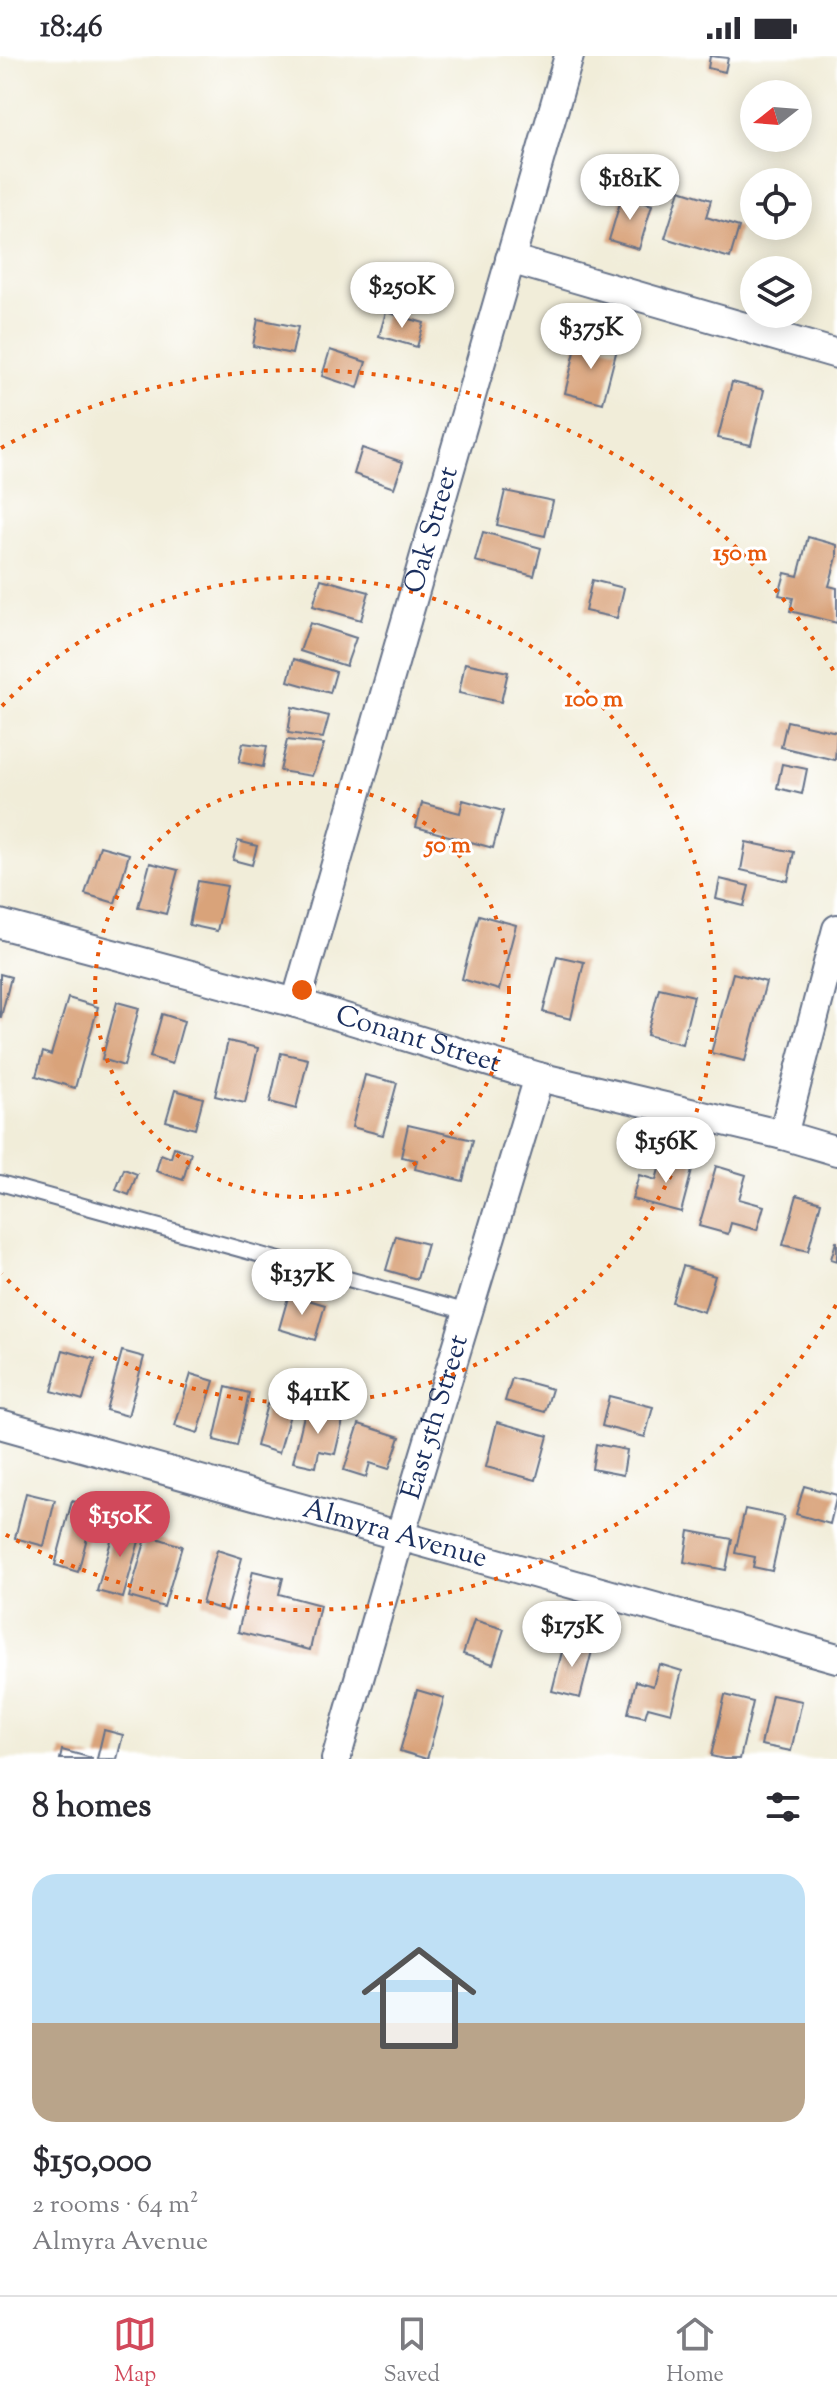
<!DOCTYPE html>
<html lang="en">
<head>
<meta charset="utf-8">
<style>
  body { margin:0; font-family:"Sorts Mill Goudy",serif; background:#f2f2f3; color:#2b2b33; height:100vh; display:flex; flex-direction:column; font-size:30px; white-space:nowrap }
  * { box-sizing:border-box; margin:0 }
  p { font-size:26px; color:#7c7c81 }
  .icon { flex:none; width:44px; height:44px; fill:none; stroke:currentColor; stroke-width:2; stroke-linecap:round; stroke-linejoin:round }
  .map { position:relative; height:1703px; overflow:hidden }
  .drawer { display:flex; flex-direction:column; background:#fff; flex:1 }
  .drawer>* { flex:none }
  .needle { width:52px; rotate:253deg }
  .controls { position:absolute; left:740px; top:24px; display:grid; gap:16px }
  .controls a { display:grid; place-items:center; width:72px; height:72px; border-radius:50%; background:#fff; box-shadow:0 4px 20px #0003; font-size:40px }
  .price { position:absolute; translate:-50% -68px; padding:0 18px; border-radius:28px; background:#fff; color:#222; font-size:26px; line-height:52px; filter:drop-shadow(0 2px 4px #0008) }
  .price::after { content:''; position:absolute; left:50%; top:48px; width:24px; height:18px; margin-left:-12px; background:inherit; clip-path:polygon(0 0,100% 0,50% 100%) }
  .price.current { background:#d1495b; color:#fff }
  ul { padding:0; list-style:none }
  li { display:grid; align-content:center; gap:16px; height:424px; padding:0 32px }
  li+li { border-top:2px solid #e1e1e2 }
  li span { display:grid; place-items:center; height:248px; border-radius:24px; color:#555 }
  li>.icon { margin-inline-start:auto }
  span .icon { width:144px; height:144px; fill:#fffc; stroke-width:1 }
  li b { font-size:34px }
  h2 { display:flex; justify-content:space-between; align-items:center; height:96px; padding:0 32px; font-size:34px }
  .status { display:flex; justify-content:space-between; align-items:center; height:56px; padding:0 40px; background:#fff; direction:ltr }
  .status svg { height:22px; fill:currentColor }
  .tabs { display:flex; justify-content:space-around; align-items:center; height:112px; border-top:2px solid #e1e1e2; background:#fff; font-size:22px; color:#7c7c81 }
  .tabs a { display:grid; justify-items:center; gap:4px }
  .tabs .current { color:#d1495b }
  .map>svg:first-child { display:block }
</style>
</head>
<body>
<div class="status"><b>18:46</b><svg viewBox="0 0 49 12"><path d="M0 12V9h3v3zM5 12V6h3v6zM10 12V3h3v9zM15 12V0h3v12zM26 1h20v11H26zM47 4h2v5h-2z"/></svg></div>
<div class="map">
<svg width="837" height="1703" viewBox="0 0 837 1703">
  <rect width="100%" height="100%" fill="#fff"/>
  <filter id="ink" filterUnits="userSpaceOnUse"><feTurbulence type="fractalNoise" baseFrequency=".0125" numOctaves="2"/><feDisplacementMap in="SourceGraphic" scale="16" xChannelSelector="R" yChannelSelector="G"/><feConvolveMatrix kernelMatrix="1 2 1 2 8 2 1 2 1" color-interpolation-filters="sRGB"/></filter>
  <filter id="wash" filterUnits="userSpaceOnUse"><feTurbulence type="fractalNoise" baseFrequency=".006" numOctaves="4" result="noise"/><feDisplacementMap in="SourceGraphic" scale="32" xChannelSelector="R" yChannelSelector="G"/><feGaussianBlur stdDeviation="1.8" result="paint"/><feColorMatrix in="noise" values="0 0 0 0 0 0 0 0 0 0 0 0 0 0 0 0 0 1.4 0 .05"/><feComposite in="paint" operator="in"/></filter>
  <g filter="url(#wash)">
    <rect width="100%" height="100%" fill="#f1edd9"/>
    <g id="blocks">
      <path fill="#d9a37a" d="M710,0l18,2 -3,14 -17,-4z
        M680,134l31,10 -5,17 33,10 -9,31 -65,-20z
        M622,140l30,9 -13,44 -30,-9z
        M386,256l38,11 -7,24 -38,-11z
        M258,263l40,8 -6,27 -39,-8z
        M578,283l39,10 -14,54 -38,-10z
        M330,294l36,12 -8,26 -36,-12z
        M732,326l32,8 -13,55 -33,-7z
        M362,392l41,14 -9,26 -40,-14z
        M505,435l48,10 -8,35 -48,-11z
        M483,476l58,16 -7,28 -59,-15z
        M808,481l29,8v12l-8,29 8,2v35l-47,-12 3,-13 -14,-3 6,-22 13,3z
        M321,523l48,13 -8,28 -48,-14z
        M592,524l32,8 -7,30 -32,-7z
        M310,567l46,15 -10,28 -46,-15z
        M294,603l42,13 -6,21 -42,-12z
        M465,607l43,9 -7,30 -42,-9z
        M292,651l37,9 -6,22 -35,-5z
        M787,665l50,11 -2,28 -54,-13z
        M287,684l37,4 -12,32 -32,-5z
        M243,687l24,3 -4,21 -24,-5z
        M782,708l25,5 -5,25 -25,-6z
        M463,744l40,11 -10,37 -77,-21 6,-24 38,10z
        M238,785l19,5 -5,19 -19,-5z
        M746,786l48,10 -6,29 -47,-11z
        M100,790l29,8 -14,49 -30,-9z
        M150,807l28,7 -12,44 -28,-7z
        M720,823l29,7 -5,20 -28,-7z
        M198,825l29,5 -10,45 -28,-6z
        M479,859l37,10 -17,65 -37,-11z
        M557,900l27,6 -13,57 -28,-7z
        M733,917l33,9 -21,79 -34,-8z
        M0,918l11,3 -10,40h-1z
        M659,932l35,8 -12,48 -35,-9z
        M68,942l30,9 -23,81 -39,-12 7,-24 8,3z
        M117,946l22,6 -15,58 -22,-7z
        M162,958l22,7 -12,43 -22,-7z
        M228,985l30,7 -13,55 -30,-7z
        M281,997l27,6 -12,50 -26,-7z
        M365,1019l32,8 -14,52 -31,-8z
        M175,1034l28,8 -8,31 -29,-8z
        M408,1069l65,15 -10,41 -48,-12 2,-9 -16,-3z
        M174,1091l17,6 -8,27 -27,-9 5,-17 10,4z
        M663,1099l31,8 -13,49 -49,-13 7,-24 17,5z
        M716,1110l30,9 -7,24 25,7 -7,24 -26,-7 -3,11 -29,-8z
        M124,1113l13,5 -8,21 -13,-5z
        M797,1139l24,7 -13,49 -25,-6z
        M396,1180l31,8 -10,35 -31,-9z
        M836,1186h1v19l-6,-2z
        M683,1210l32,10 -11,36 -32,-10z
        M289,1238l36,11 -10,35 -36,-11z
        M63,1294l32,9 -12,41 -31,-9z
        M122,1295l22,6 -16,59 -22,-6z
        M191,1318l23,7 -16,52 -23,-7z
        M512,1322l40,11 -7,23 -40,-11z
        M226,1331l23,6 -12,53 -23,-6z
        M609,1340l44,11 -8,30 -43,-11z
        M267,1348l24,7 -12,42 -23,-7z
        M306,1351l38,9 -9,38 -16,-3 -3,16 -23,-5z
        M497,1366l51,14 -12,44 -50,-13z
        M359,1368l41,13 -11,32 -19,-6 -4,14 -22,-7z
        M596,1388l31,6 -4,25 -31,-6z
        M804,1430l33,9 -7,29 -34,-10z
        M26,1437l29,7 -11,46 -29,-8z
        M72,1445l23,6 -17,65 -23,-7z
        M745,1453l39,8 -12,54 -19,-4 2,-10 -20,-4z
        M117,1463l26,8 -20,71 -26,-7z
        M689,1475l43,8 -6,31 -42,-8z
        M147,1479l35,11 -18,61 -35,-10z
        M217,1494l25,8 -15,53 -25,-8z
        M253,1515l30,7 -4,16 41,11 -10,45 -72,-18z
        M474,1564l30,9 -11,35 -30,-10z
        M565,1584l28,7 -13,51 -28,-7z
        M659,1608l23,7 -11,42 -23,-6 -3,10 -17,-4 8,-32 17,5z
        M417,1634l27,8 -17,61 -27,-8z
        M725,1639l28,7 -13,57h-16l-13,-3z
        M772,1639l30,6 -11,50 -30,-6z
        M104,1674l19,5 -6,24h-20z
        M62,1694l30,8v1h-32z"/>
    </g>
  </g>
  <g filter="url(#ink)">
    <use href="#blocks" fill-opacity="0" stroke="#667289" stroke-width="2"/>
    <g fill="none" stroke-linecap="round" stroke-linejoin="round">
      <g stroke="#667289" stroke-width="18">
        <path id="service" d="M0,1127l468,129"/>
      </g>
      <g stroke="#667289" stroke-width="32">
        <g id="minor">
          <path d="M510,203l327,95"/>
          <path id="s1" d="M0,868l296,79 243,74 244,58 54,16"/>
          <path id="s2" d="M296,947l273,-947"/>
          <path d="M783,1079l54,-206"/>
          <path id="s3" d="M0,1368l837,234"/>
          <path id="s4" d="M336,1703l64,-223 139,-459"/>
        </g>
      </g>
      <use href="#service" stroke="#fff" stroke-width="14"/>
      <use href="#minor" stroke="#fff" stroke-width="28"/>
    </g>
  </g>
  <g fill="none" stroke="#e8590c" stroke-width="4" stroke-dasharray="4 8">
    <circle cx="302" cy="934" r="207"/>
    <path d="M2 650A413 413 0 1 1 2 1218"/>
    <path d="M836 1249A620 620 0 0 1 1 1476M1 392A620 620 0 0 1 836 619"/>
  </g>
  <g text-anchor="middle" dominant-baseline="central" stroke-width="6" stroke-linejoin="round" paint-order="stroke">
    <g font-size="28" fill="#1b2f5e" stroke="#fff">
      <text stroke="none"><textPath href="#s2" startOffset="492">Oak Street</textPath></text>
      <text stroke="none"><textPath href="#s1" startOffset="434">Conant Street</textPath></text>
      <text stroke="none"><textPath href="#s4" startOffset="356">East 5th Street</textPath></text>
      <text stroke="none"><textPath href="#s3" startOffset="410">Almyra Avenue</textPath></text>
    </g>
  </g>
  <circle cx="302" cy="934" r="12" fill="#e8590c" stroke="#fff" stroke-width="4"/>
  <g font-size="24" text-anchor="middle" font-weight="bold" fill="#e8590c" stroke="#fff" stroke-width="6" stroke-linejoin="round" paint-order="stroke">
    <text x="740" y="504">150 m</text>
    <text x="594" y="650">100 m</text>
    <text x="448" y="796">50 m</text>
  </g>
</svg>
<div class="controls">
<a><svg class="needle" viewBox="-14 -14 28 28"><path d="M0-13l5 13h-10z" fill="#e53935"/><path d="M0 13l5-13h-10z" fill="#7c7c81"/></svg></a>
<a><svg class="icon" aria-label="locate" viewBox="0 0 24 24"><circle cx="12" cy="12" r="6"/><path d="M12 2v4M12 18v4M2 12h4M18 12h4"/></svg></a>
<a><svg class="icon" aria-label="layers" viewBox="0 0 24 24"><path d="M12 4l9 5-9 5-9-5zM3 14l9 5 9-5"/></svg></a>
</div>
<b class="price" style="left:630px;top:166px">$181K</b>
<b class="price" style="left:402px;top:274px">$250K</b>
<b class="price" style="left:591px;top:315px">$375K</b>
<b class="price" style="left:666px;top:1129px">$156K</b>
<b class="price" style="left:302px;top:1261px">$137K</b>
<b class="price" style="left:318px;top:1380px">$411K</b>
<b class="price current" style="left:120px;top:1503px">$150K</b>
<b class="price" style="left:572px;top:1613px">$175K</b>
</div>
<section class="drawer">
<h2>8 homes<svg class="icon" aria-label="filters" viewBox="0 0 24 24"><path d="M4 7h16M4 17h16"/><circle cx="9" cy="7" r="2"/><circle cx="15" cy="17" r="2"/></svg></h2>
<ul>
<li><span style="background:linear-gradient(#bfe0f5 60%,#b9a48a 0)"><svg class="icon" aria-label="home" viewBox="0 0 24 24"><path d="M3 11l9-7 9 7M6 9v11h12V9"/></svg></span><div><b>$150,000</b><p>2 rooms · 64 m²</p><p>Almyra Avenue</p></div></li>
</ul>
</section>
<nav class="tabs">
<a class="current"><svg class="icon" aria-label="map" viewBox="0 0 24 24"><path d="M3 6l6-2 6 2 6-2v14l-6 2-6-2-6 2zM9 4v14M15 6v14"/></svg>Map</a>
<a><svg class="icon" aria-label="saved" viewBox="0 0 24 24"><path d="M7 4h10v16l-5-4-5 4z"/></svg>Saved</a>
<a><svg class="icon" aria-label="home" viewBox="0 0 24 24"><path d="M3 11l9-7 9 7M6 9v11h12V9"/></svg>Home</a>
</nav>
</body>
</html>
